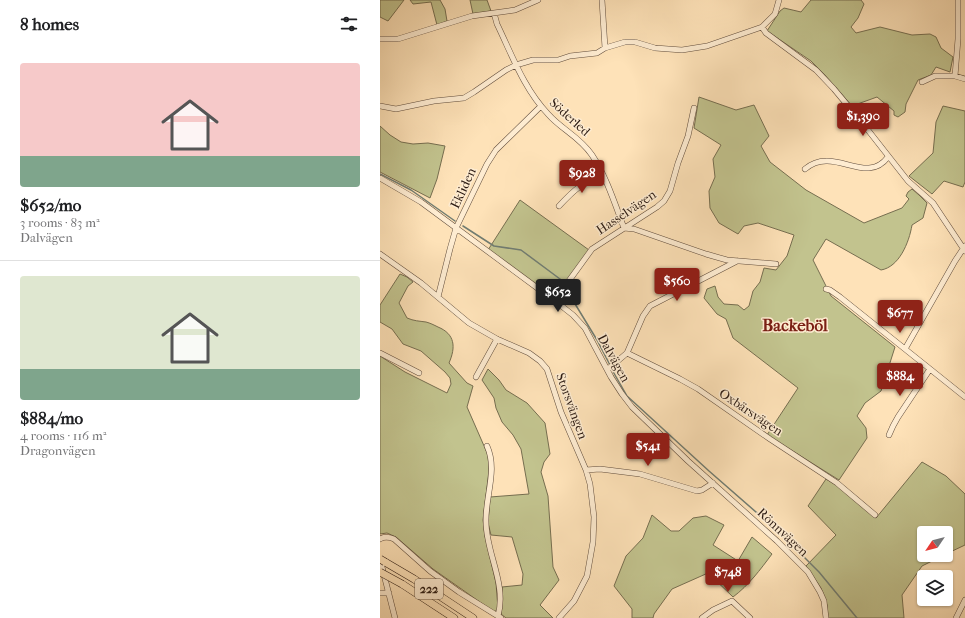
<!DOCTYPE html>
<html lang="en">
<head>
<meta charset="utf-8">
<style>
  body { margin:0; font-family:"IM FELL French Canon",serif; background:#f6f6f6; color:#202124; height:100vh; display:flex; flex-direction:column; font-size:15px; white-space:nowrap }
  * { box-sizing:border-box; margin:0 }
  p { font-size:13px; color:#757577 }
  .icon { flex:none; width:22px; height:22px; fill:none; stroke:currentColor; stroke-width:2; stroke-linecap:round; stroke-linejoin:round }
  .map { position:relative; flex:1; overflow:hidden }
  .details { display:flex; flex-direction:column; background:#fff; width:380px }
  .details>* { flex:none }
  .needle { width:26px; rotate:235deg }
  .fabs { position:absolute; left:537px; top:526px; display:grid; gap:8px }
  .fabs a { display:grid; place-items:center; width:36px; height:36px; border-radius:4px; background:#fff; box-shadow:0 1px 3px #0004; font-size:20px }
  .price { position:absolute; translate:-50% -34px; padding:0 9px; border-radius:4px; background:#8f2418; color:#fff; font-size:13px; line-height:26px; filter:drop-shadow(0 1px 2px #0008) }
  .price::after { content:''; position:absolute; left:50%; top:24px; width:12px; height:9px; margin-left:-6px; background:inherit; clip-path:polygon(0 0,100% 0,50% 100%) }
  .price.active { background:#222; color:#fff }
  ul { padding:0; list-style:none }
  li { display:grid; align-content:center; gap:8px; height:212px; padding:0 20px }
  li+li { border-top:1px solid #e0e0e0 }
  li span { display:grid; place-items:center; height:124px; border-radius:4px; color:#555 }
  li>.icon { margin-inline-start:auto }
  span .icon { width:72px; height:72px; fill:#fffc; stroke-width:1 }
  li b { font-size:17px }
  h2 { display:flex; justify-content:space-between; align-items:center; height:48px; padding:0 20px; font-size:17px }
  main { display:flex; flex:1; min-height:0 }
  .map>svg:first-child { display:block }
</style>
</head>
<body>
<main>
<section class="details">
<h2>8 homes<svg class="icon" aria-label="filters" viewBox="0 0 24 24"><path d="M4 7h16M4 17h16"/><circle cx="9" cy="7" r="2"/><circle cx="15" cy="17" r="2"/></svg></h2>
<ul>
<li><span style="background:linear-gradient(#f6c9c9 75%,#7fa58c 0)"><svg class="icon" aria-label="home" viewBox="0 0 24 24"><path d="M3 11l9-7 9 7M6 9v11h12V9"/></svg></span><div><b>$652/mo</b><p>3 rooms · 83 m²</p><p>Dalvägen</p></div></li>
<li><span style="background:linear-gradient(#dfe7d0 75%,#7fa58c 0)"><svg class="icon" aria-label="home" viewBox="0 0 24 24"><path d="M3 11l9-7 9 7M6 9v11h12V9"/></svg></span><div><b>$884/mo</b><p>4 rooms · 116 m²</p><p>Dragonvägen</p></div></li>
</ul>
</section>
<div class="map">
<svg width="585" height="618" viewBox="0 0 585 618">
  <rect width="100%" height="100%" fill="#fee2b8"/>
  <filter id="stains"><feTurbulence type="fractalNoise" baseFrequency=".005" numOctaves="4"/><feColorMatrix values="0 0 0 0 .2 0 0 0 0 .09 0 0 0 0 .02 0 0 0 .5 -.17"/></filter>
  <radialGradient id="worn" r=".72"><stop offset=".6" stop-color="#630" stop-opacity="0"/><stop offset="1" stop-color="#630" stop-opacity=".3"/></radialGradient>
  <path fill="#c2c38e" stroke="#766e50" d="M0,0h24l-16,21 -8,-4z
    M30,0h30l5,9 2,12 -10,4 -6,-23 -18,2z
    M90,0h17l4,11 -18,3z
    M431,0h50l3,4 -6,14 -7,9 5,6 24,-6 32,8 18,-1 6,3 5,11 12,9 -3,15 -14,-5 -5,8 -13,5 -12,24 -1,8 -7,5 -4,-2v-4l-17,-14 -25,9 -27,-31 -14,-14 -44,-30 13,-20 4,-3 17,4z
    M319,97l37,13 18,-5 15,31 -8,10 9,16 36,28 58,33 38,-15 7,-9 -3,-3 2,-4 4,-3 7,6 8,8 -4,15 -11,7c-3,18 -13,42 -31,45l-55,-31 -13,21 18,36 64,51 -14,44 -16,12 -8,13 9,12 1,10 -28,42 -72,-45 31,-47 -65,-50 -7,-19 -9,-5 -13,-16 3,-9 8,-3 3,11 6,7 14,1 6,5 5,-4 4,-15 7,-9 4,-14 12,2 11,-14 7,-21 -36,-12 -14,3 -6,8 -19,-11 -9,-15 -1,-17 6,-14 -2,-18 8,-14 -27,-17z
    M563,106l22,5v71l-2,5 -19,-6 -12,13 -23,-18 24,-23 3,-31z
    M0,126l10,9 11,7 12,2 15,-1 17,3 -8,33 -7,19 -50,-26z
    M140,200l69,50 -35,48 -66,-48z
    M20,274l7,3 6,5 -5,4 -9,17 8,15c7,3 12,3 19,4 4,1 8,3 12,5 17,7 18,20 11,36l18,20 6,3 -6,21 21,48 1,15 -6,50 2,16 11,47 2,26 -4,3 -61,-43 -37,-32 -9,-4 -7,1v-178l25,16 42,21 4,-9 -1,-6 -5,-6 -24,-21 -18,-7 -11,-15 -12,-7v-17z
    M108,369l11,11 7,10 21,13 18,20 5,31 -6,8 -3,10 7,24 5,71 6,13 -19,25 13,13h-47l-5,-4 1,-9v-18l20,-2 1,-11 -11,-37 -21,-2 -3,-12 2,-26 39,-3 -8,-45 -8,-14 -11,-13 -6,-14 -2,-10 -12,-18z
    M542,462l24,14 19,18v51l-19,9v-21h-22v22h20l-22,11 -20,29 2,23h-76l-1,-13 -6,-17 -15,-22 30,-31 -28,-29 18,-27 12,7 38,32z
    M272,515l19,16h8l14,-13 13,-2 18,9 -11,20 25,16 14,-24 20,17c-12,16 -23,31 -39,43l-25,-24 -36,16 -18,25 -1,4h-21v-9l-18,-23 12,-30 17,-18z"/>
  <g fill="none" stroke-linecap="round" stroke-linejoin="round">
    <path stroke="#717c71" stroke-width="1.5" d="M0,174l31,16 44,31
      M83,226l31,20 27,4 39,29 4,6
      M186,289l31,51 13,25
      M231,368l16,28 82,75 71,62 39,39 38,46"/>
    <g stroke="#604c3c" stroke-width="6">
      <path id="minor" d="M222,0l3,48
        M114,13l3,11c15,31 27,65 51,90 14,16 31,22 44,41 14,21 23,49 32,73l10,1 72,25 21,6 49,4
        M382,27l4,6 50,37 18,19 30,36 44,56 25,22 32,48
        M0,39h18l74,-23 43,-6 23,-10
        M575,76l3,-37v-39
        M542,82l13,-6h20l10,3
        M0,106l16,3 38,-8 30,-3 10,-6 32,-22 10,-5 17,-5h25l12,-4 27,-3 8,-5 20,-6h10l20,6 27,2 25,-4 55,-19 13,-13 4,-14
        M425,169c6,-5 13,-8 21,-8 21,-1 45,19 62,-4
        M0,178l41,24 138,102 14,11 12,13 26,49 11,17 10,13 56,54 89,80 31,31 12,20 4,9 2,17
        M179,206c16,-17 21,-22 44,-30
        M0,254l41,29 48,40 28,16 32,14 11,8 7,8 14,43 25,58 4,14 4,33 -1,25 -6,34 -13,25 -15,17
        M446,289l4,1 10,7 125,100
        M58,297l12,-48 6,-21 31,-64 9,-14 45,-44
        M175,300l37,-51 65,-42 7,-6 6,-10 8,-28 10,-27 6,-28
        M525,349l50,-88 10,-15
        M0,353l39,20
        M247,353l16,-37 7,-10 87,-45
        M228,369l19,-16 53,26 18,10 72,50 67,44 38,32
        M96,377l21,-38
        M509,435l4,-9 5,-9 32,-48
        M107,446c11,24 -2,51 -1,76 0,31 21,62 12,94
        M206,470l14,-1 40,5 57,17 5,-1 11,-7
        M0,539c5,-3 9,-2 14,0l36,32 29,21 42,26
        M0,559l15,59
        M0,593h9
        M322,618l11,-8 19,-9 18,17
        M576,618l9,-18"/>
    </g>
    <g stroke="#2b1a12" stroke-width="8">
      <path id="highway" d="M5,562l29,17 59,39
        M22,584l52,34"/>
    </g>
    <use href="#minor" stroke="#feecd1" stroke-width="5"/>
    <use href="#highway" stroke="#fee2b8" stroke-width="7"/>
    <g stroke="#2b1a12" stroke-width="8" stroke-linecap="butt">
      <path id="highway-bridge" d="M0,559l5,3
        M0,572l22,12"/>
    </g>
    <use href="#highway-bridge" stroke="#fee2b8" stroke-width="7"/>
  </g>
  <g text-anchor="middle" dominant-baseline="central" stroke-width="3" stroke-linejoin="round" paint-order="stroke">
    <rect fill="#feecd1" stroke="#6a594b" stroke-width="1" x="35" y="579" width="28" height="20" rx="3"/>
    <g font-size="12" font-weight="bold" fill="#2b1a12">
      <text x="49" y="589">222</text>
    </g>
    <g font-size="13" fill="#2b1a12" stroke="#feecd1">
      <text transform="translate(190 117) rotate(42)">Söderled</text>
      <text transform="translate(83 188) rotate(-65)">Ekliden</text>
      <text transform="translate(246 212) rotate(-34)">Hasselvägen</text>
      <text transform="translate(234 358) rotate(61)">Dalvägen</text>
      <text transform="translate(192 406) rotate(70)">Storsvängen</text>
      <text transform="translate(371 412) rotate(34)">Oxbärsvägen</text>
      <text transform="translate(403 532) rotate(43)">Rönnvägen</text>
    </g>
    <g font-size="17" font-weight="bold" fill="#7a1f14" stroke="#feecd1">
      <text x="415" y="325">Backeböl</text>
    </g>
  </g>
  <rect width="100%" height="100%" filter="url(#stains)"/>
  <rect width="100%" height="100%" fill="url(#worn)"/>
</svg>
<div class="fabs">
<a><svg class="needle" viewBox="-14 -14 28 28"><path d="M0-13l5 13h-10z" fill="#e53935"/><path d="M0 13l5-13h-10z" fill="#757577"/></svg></a>
<a><svg class="icon" aria-label="layers" viewBox="0 0 24 24"><path d="M12 4l9 5-9 5-9-5zM3 14l9 5 9-5"/></svg></a>
</div>
<b class="price" style="left:483px;top:137px">$1,390</b>
<b class="price" style="left:202px;top:194px">$928</b>
<b class="price" style="left:297px;top:302px">$560</b>
<b class="price active" style="left:178px;top:313px">$652</b>
<b class="price" style="left:520px;top:334px">$677</b>
<b class="price" style="left:520px;top:397px">$884</b>
<b class="price" style="left:268px;top:467px">$541</b>
<b class="price" style="left:348px;top:593px">$748</b>
</div>
</main>
</body>
</html>
